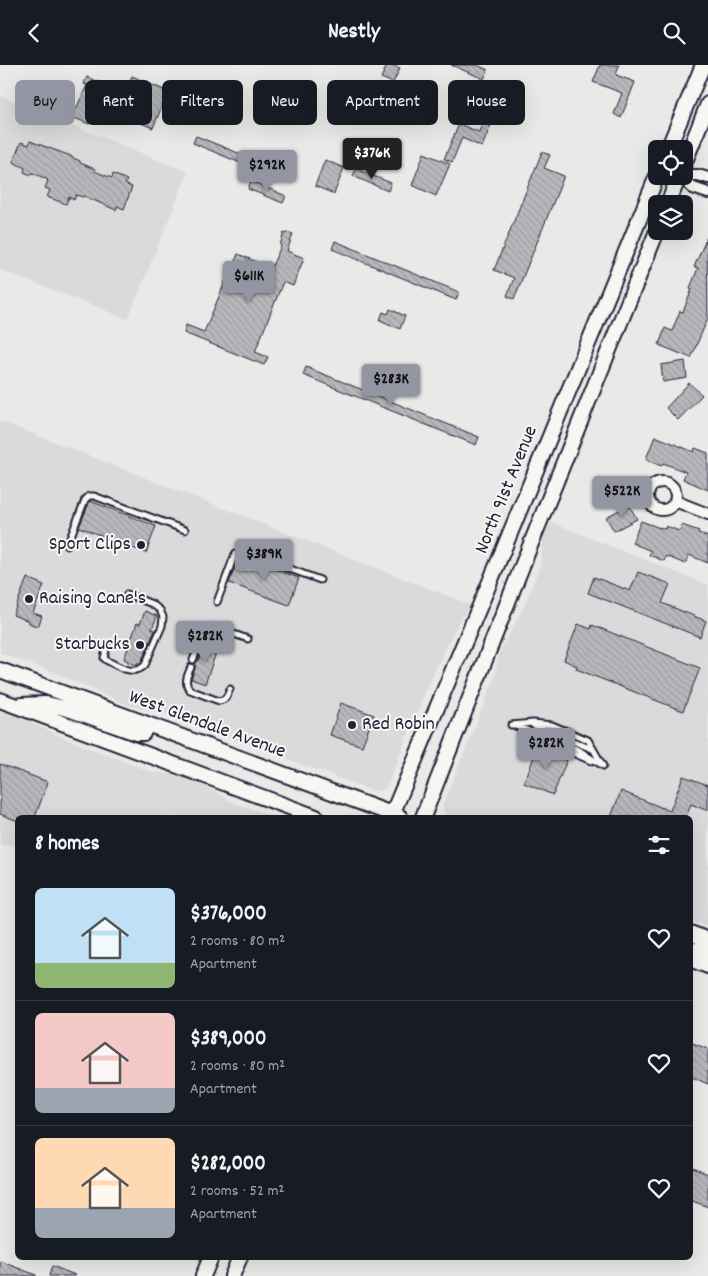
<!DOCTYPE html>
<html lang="en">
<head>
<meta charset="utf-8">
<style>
  body { margin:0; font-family:Dekko,sans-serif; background:#20242c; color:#f1f3f6; height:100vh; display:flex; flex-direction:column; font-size:19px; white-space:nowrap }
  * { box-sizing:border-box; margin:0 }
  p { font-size:16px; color:#9ea1a6 }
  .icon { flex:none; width:28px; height:28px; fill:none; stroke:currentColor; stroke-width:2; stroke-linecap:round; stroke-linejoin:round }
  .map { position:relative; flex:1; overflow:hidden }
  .drawer { position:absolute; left:15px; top:750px; width:678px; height:445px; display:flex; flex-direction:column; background:#171b24; border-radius:8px; box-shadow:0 5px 20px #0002 }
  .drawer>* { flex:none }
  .top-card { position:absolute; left:15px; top:15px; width:679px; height:45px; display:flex; gap:10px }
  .controls { position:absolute; left:648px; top:75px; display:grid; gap:10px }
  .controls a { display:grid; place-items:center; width:45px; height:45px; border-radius:8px; background:#171b24; box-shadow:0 5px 20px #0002; font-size:25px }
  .price { position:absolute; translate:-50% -42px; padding:0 11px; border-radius:5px; background:#9495a2; color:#111; font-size:16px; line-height:32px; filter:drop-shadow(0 1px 2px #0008) }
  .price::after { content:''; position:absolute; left:50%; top:30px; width:15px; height:11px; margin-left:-8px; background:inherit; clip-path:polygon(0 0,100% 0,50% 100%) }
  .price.current { background:#222; color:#fff }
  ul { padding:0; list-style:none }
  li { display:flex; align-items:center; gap:15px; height:125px; padding:0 20px }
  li+li { border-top:1px solid #363941 }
  li span { display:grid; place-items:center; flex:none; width:140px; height:100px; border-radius:8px; color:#555 }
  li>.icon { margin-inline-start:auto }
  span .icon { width:60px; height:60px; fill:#fffc; stroke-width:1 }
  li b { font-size:21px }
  h2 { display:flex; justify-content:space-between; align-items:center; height:60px; padding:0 20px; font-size:21px }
  .tag { padding:0 18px; border-radius:8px; background:#171b24; box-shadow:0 5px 20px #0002; font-size:18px; line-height:45px }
  .tag.current { background:#9495a2; color:#111 }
  header { display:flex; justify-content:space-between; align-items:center; height:65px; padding:0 20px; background:#171b24; font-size:22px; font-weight:700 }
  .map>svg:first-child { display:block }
</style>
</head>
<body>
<header><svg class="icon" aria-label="back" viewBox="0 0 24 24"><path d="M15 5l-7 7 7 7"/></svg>Nestly<svg class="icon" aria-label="search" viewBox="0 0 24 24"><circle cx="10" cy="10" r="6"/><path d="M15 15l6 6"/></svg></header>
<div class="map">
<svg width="708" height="1211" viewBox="0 0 708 1211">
  <defs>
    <pattern id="building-back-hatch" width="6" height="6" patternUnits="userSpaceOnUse" patternTransform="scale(1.25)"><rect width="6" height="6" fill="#b8b8bc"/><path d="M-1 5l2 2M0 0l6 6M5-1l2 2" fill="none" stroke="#9e9ea2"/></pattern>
  </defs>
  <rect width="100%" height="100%" fill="#e9e9e7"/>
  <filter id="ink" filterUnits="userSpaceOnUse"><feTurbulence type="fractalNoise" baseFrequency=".02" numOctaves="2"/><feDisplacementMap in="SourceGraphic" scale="10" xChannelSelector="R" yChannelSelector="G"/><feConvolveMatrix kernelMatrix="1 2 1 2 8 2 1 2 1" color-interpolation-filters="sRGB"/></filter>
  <g filter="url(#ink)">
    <path fill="#dadada" d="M0,31l188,76 -60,147 -128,-49z
      M0,356l471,184 -12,16 -30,62 -41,101 -4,5 -5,2h-6l-203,-76 -40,-9 -77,-34 -53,-19z
      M550,457l158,63v342l-18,-5v-105h-243l-4,-6v-7l51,-124 5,-27 25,-47 17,-43 2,-25z
      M0,645l19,7 64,29 69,26 23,3 34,13 26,15 40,14h-257l-1,27 -17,1z"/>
    <path fill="url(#building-back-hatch)" stroke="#22223b" d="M387,0h5l8,3 -7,15 -12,-5z
      M451,0h26l11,5 -4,9z
      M600,0h19l-3,10 19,7 -14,36 -7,-4 8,-21 -29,-11z
      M132,11l41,18 -3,8 -5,-3 -12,29 -39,-16 1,-3 -17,-7 -9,22 -43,-18 3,-8 27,11 11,-24 -3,-1 3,-7 38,16z
      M488,43l8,4 -14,35 -20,-9 -10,24 -8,-3 15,-35 20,8z
      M196,71l57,23 -3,8 -57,-24z
      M30,76l41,15v1l9,4v2l15,6 -1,2 18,7 1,-4 14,6 -2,4 7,3 -8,22 -7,-3 -1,4 -32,-14 -1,1 -7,-2 -2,5 -5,-3 -3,7 -19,-7 3,-7 -5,-2 3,-7h-1v-2l-15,-6 -1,2 -7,-3 1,-4 -12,-6 8,-20 8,3z
      M542,87l8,3 -6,13 20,8 -50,123 -7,-3 7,-18 -20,-8z
      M424,88l26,11 -14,32 -24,-11z
      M325,95l19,8 -10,26 -19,-8z
      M356,104l35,14 -3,8 -35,-15z
      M251,116l35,15 -3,7 -35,-14z
      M287,167l6,2 -6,17 17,7 -11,28 -10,-4 -28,70 13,5 -4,8 -80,-32 2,-8 18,7 24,-57h1l9,-21 33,14 10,-22 -1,-1 4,-12 2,1z
      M707,172l1,81 -17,40 -32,-13 6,-17 7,3 8,-20 3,1 9,-23 -2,-1 8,-20 -4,-1z
      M335,176l124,51 -3,8 -124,-51z
      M390,244l15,7 -5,13 -20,-9 3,-8 5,2z
      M685,296l2,17 -24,4 -2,-17z
      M306,302l173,70 -3,8 -173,-70z
      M689,318l13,12 -24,25 -12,-12z
      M655,371l39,16 1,-4 13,5v37l-25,-11 3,-7 -23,-9 -2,3 -15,-7z
      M90,436l66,25 -10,27 -67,-26z
      M629,440l8,14 -23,12 -8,-14z
      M641,456l19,7v-1l5,2 1,-3 13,5 3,-6 17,6 -1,2 10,4v26l-19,-8 -4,9 -19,-8 -2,5 -15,-6 2,-4 -19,-8z
      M241,492l58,21 -10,27 -60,-22 9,-25z
      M638,507l32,12 -8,19 44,18 -6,16 -112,-44 6,-16 36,14z
      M27,513l17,7 -11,28 9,3 -4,11 -9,-4v-2l-16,-6z
      M145,546l12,5 -5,13 3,1 -14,32 -1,1h-3l-1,2 -8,-3v-1l-4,-2 13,-36 3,1z
      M578,559l13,5 1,-4 108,43 -17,43 -107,-42 1,-3 -13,-6z
      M205,577l13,5 -13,37 -14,-5 4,-10v-5l3,-3z
      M341,638l33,12 -12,31 -32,-11z
      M543,680l17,7 -2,5 9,3 -14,35 -29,-12 13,-34 4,1z
      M0,699l48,18 -13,35h-17v4l-18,-7z
      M683,711l25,9v26l-17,-7 -5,13h-75l10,-26 49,20z
      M690,977l18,7v35l-18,-8z
      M690,1102l18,7v33l-18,-7z
      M0,1196l36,14v1h-36z
      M52,1201l23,9v1h-26z"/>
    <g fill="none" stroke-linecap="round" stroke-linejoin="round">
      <g stroke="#22223b" stroke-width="9">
        <path id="lane" d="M67,481l18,-46 4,-4h5l91,34
          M217,537l18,-48 9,-2 76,28
          M107,581l-3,12 2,2c12,6 28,17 39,5l17,-39 1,-9 -3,-7 -8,-6 -25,-10
          M193,595l13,-31 6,-2 5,1 31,11
          M191,602c-3,8 -8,15 -1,23l29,11c7,-1 8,-5 11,-12
          M511,660l22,-2 19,2 36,15 15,26
          M533,660l59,24
          M515,661l32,11 32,13 21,14
          M532,670l59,26"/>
      </g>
      <g stroke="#22223b" stroke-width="14">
        <path id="street" d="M684,110h14l10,3
          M680,111l13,12 15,5
          M648 431a14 14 0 1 1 28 0a14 14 0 1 1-28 0Z
          M675,436l33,13"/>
      </g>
      <g stroke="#22223b" stroke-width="18">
        <path id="secondary" d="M668,84l35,-84
          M684,99l24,-60
          M668,139l11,-28
          M0,605l400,147
          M0,635l316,117
          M21,640l24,-1 6,1 17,4 68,24h7l4,-8
          M391,752l106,-252 160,-389
          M423,752l107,-271 127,-315
          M690,868l18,7
          M690,892l2,-4 4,-3 12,2
          M690,894l18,7
          M203,1211l8,-19
          M232,1211l8,-19"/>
      </g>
      <use href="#lane" stroke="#f6f6f2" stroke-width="5"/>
      <use href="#street" stroke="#f6f6f2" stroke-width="10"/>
      <use href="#secondary" stroke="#f6f6f2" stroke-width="14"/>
    </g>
  </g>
  <g fill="#22223b" stroke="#f6f6f2" stroke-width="2">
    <circle cx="141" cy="480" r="5"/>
    <circle cx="29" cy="534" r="5"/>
    <circle cx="140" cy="580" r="5"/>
    <circle cx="352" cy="660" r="5"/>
  </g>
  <g text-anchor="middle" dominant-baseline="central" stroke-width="4" stroke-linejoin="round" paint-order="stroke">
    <g font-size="20" fill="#22223b" stroke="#f6f6f2">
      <text transform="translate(507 425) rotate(-68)">North 91st Avenue</text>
      <text transform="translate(207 660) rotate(20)">West Glendale Avenue</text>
    </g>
    <g font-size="20" fill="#22223b" stroke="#f6f6f2" text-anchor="end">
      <text x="131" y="480">Sport Clips</text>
      <text x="39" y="534" text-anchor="start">Raising Cane's</text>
      <text x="130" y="580">Starbucks</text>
      <text x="362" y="660" text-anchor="start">Red Robin</text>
    </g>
  </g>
</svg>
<div class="controls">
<a><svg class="icon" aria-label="locate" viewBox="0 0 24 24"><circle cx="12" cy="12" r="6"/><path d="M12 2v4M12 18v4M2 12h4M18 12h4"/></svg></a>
<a><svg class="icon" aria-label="layers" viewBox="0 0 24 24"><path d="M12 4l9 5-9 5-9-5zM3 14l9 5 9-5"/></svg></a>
</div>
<b class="price current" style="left:372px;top:115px">$376K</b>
<b class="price" style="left:267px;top:127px">$292K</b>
<b class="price" style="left:249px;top:238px">$611K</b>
<b class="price" style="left:391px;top:341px">$283K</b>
<b class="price" style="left:622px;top:453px">$522K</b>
<b class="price" style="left:264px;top:516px">$389K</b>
<b class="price" style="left:205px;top:598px">$282K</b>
<b class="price" style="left:546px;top:705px">$282K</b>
<div class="top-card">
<a class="tag current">Buy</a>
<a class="tag">Rent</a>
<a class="tag">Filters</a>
<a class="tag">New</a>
<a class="tag">Apartment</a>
<a class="tag">House</a>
</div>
<section class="drawer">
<h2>8 homes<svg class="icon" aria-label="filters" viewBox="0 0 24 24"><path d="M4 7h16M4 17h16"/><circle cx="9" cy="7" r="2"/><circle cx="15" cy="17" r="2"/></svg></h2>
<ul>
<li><span style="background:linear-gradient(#bfe0f5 75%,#8fb573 0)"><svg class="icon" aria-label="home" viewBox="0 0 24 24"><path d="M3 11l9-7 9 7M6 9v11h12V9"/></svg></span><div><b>$376,000</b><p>2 rooms · 80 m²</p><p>Apartment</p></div><svg class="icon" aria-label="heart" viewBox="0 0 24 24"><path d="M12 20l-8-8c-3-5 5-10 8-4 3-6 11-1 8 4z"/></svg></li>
<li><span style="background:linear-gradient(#f6c9c9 75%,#9aa5b1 0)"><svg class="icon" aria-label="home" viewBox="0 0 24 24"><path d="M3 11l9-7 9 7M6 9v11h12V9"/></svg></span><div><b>$389,000</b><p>2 rooms · 80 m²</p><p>Apartment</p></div><svg class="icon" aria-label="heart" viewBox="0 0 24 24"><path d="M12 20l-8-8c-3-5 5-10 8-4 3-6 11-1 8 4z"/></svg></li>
<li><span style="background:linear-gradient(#ffd9b3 70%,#9aa5b1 0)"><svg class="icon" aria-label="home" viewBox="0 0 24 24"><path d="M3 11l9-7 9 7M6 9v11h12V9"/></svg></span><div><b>$282,000</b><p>2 rooms · 52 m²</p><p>Apartment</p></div><svg class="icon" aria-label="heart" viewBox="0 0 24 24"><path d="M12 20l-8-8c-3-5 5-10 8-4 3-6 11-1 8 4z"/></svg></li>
</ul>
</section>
</div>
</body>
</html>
